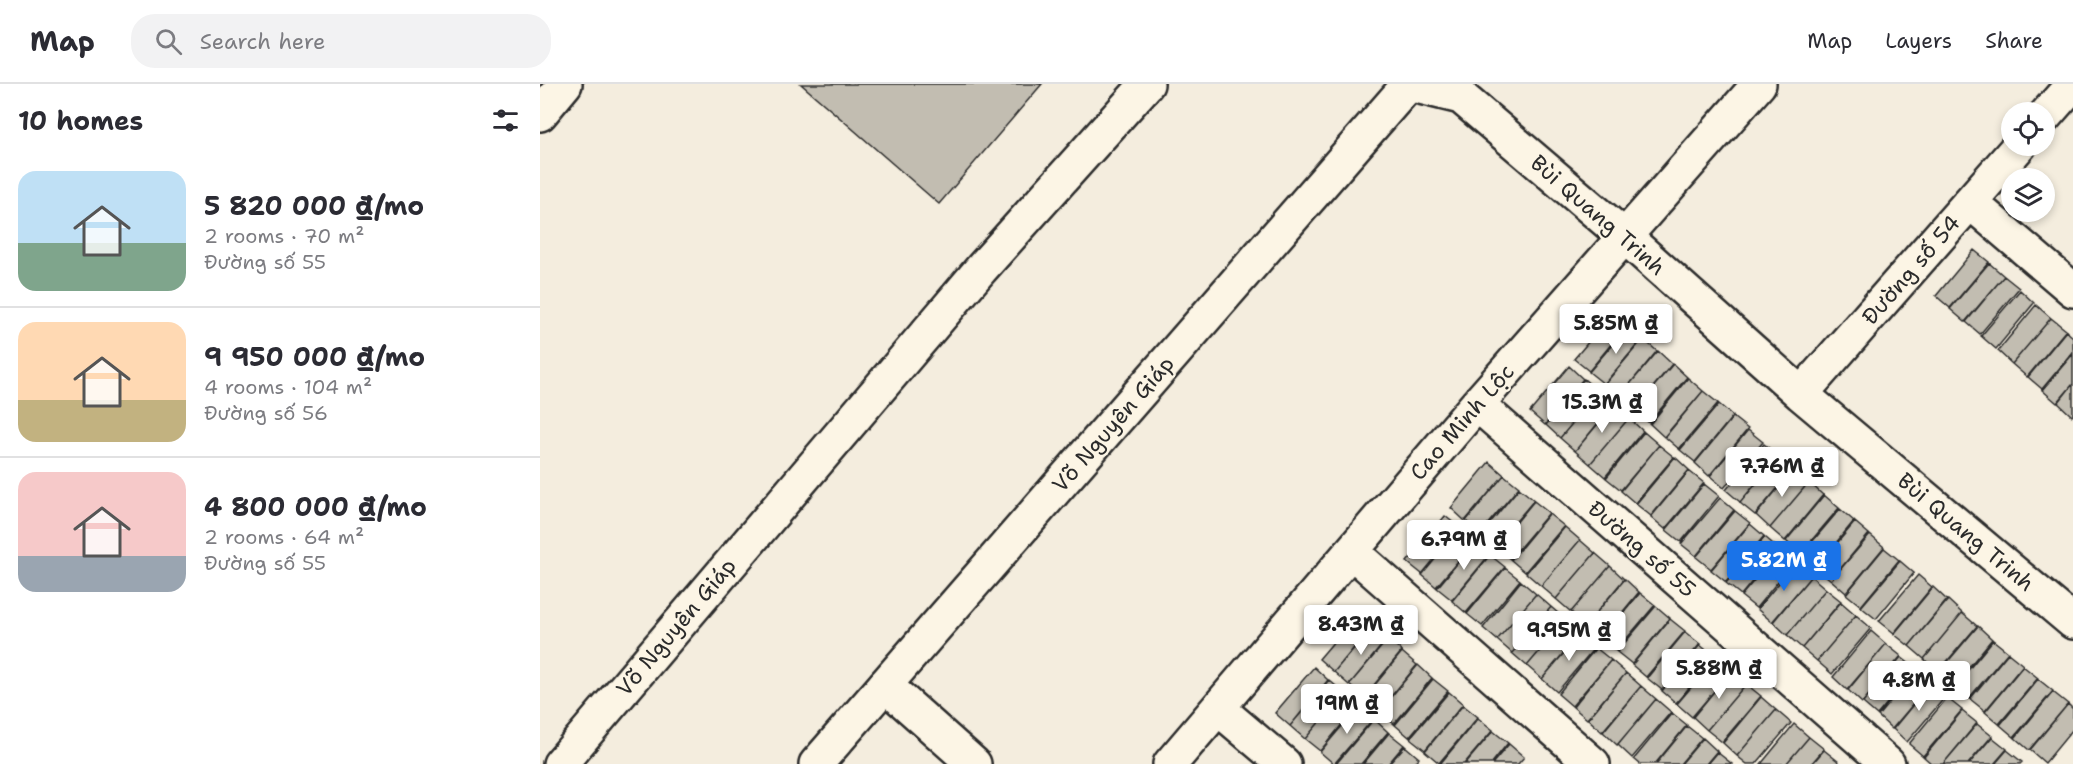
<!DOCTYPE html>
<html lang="en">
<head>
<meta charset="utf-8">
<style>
  body { margin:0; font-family:"Shantell Sans",sans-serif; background:#f2f2f3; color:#2b2b33; height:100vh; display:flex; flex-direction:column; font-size:22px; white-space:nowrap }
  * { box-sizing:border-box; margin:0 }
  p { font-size:20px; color:#7c7c81 }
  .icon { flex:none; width:33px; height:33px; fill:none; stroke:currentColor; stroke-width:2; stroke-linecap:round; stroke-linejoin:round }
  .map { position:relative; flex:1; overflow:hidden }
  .panel { display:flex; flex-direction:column; background:#fff; width:540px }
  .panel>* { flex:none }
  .tools { position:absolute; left:1461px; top:18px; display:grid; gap:12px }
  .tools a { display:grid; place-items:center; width:54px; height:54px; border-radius:50%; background:#fff; box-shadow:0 3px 9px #0003; font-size:30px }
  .price { position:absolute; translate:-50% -51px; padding:0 14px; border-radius:6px; background:#fff; color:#222; font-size:20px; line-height:39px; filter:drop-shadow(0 2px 3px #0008) }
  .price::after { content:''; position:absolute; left:50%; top:36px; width:18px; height:14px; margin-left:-9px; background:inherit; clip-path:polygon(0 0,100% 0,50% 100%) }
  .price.on { background:#1a73e8; color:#fff }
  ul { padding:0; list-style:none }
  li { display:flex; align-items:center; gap:18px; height:150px; padding:0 18px }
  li+li { border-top:2px solid #e1e1e2 }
  li span { display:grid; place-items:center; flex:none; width:168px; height:120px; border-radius:18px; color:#555 }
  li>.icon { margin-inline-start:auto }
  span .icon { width:72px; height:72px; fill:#fffc; stroke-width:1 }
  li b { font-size:26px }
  h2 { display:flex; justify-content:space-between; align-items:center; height:72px; padding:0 18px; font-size:26px }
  header { display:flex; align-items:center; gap:36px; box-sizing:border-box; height:84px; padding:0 30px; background:#fff; border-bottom:2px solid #e1e1e2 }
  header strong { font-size:28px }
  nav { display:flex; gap:33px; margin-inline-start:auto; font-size:21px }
  .search { width:420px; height:54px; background:#f2f2f3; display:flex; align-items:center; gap:15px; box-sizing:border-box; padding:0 21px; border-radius:24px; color:#7c7c81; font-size:22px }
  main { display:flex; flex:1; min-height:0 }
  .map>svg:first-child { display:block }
</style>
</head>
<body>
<header>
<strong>Map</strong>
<div class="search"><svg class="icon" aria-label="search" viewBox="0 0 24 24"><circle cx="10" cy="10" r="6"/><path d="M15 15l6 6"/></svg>Search here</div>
<nav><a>Map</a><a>Layers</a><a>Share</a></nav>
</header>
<main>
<section class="panel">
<h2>10 homes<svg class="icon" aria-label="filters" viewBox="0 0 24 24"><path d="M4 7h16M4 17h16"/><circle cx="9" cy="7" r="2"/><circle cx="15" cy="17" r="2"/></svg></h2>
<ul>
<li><span style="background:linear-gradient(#bfe0f5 60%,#7fa58c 0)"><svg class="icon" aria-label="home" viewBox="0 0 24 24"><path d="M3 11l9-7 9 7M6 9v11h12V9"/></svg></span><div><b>5 820 000 ₫/mo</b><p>2 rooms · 70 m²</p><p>Đường số 55</p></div></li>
<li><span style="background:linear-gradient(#ffd9b3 65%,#c2b280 0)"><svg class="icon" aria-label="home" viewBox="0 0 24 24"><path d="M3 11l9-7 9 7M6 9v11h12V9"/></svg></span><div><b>9 950 000 ₫/mo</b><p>4 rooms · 104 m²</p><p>Đường số 56</p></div></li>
<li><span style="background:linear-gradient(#f6c9c9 70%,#9aa5b1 0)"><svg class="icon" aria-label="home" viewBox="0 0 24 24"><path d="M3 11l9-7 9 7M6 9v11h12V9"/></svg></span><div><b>4 800 000 ₫/mo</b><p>2 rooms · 64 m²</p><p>Đường số 55</p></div></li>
</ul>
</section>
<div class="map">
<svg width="1533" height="680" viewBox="0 0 1533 680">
  <rect width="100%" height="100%" fill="#f4edde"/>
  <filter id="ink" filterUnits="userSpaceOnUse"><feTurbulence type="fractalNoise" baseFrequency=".0167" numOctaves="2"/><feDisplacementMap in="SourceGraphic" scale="12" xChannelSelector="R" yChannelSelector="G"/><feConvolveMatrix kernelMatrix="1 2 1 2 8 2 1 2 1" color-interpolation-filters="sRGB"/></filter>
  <g filter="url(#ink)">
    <path fill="#c2bdb1" stroke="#2b2b2b" stroke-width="1.5" d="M261,0h241l-103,120z
      M1434,166l15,12 -39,46 -14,-12z
      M1449,179l15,13 -39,46 -15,-13z
      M1464,192l15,12 -39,46 -14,-12z
      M1480,206l14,13 -38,46 -15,-13z
      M1496,221l15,13 -39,46 -14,-13z
      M1073,229l14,12 -38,46 -15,-12z
      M1511,234l15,12 -39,47 -15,-13z
      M1088,242l15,12 -39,46 -15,-12z
      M1526,247l7,6v15l-31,37 -14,-12z
      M1103,255l14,12 -38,46 -15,-12z
      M1118,267l14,13 -38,46 -15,-13z
      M1533,270v30l-16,19 -15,-13z
      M1133,280l14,13 -38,46 -15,-13z
      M1029,282l14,13 -38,46 -15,-13z
      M1148,294l15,13 -39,46 -14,-13z
      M1044,295l15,13 -39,46 -14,-13z
      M1533,300v31l-1,1 -14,-13z
      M1163,307l15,12 -39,46 -14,-12z
      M1059,308l14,13 -38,46 -15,-13z
      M1179,320l14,12 -38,46 -15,-12z
      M1074,321l15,13 -39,46 -15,-13z
      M1193,333l15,12 -39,47 -14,-13z
      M1089,334l14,13 -38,46 -15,-13z
      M1208,346l15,12 -39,46 -14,-12z
      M1104,348l15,13 -38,45 -15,-12z
      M1224,360l15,12 -39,46 -14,-12z
      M1119,361l15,12 -39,46 -14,-12z
      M1239,372l15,13 -39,46 -15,-12z
      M1135,373l14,13 -38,46 -15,-12z
      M949,378l15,13 -39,46 -14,-13z
      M1254,385l15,13 -39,46 -14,-13z
      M1149,387l15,12 -39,46 -14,-12z
      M964,391l15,12 -39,46 -14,-12z
      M1269,398l14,13 -38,46 -15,-13z
      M1164,400l15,12 -38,46 -15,-12z
      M979,404l15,12 -39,46 -14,-12z
      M1284,411l15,13 -39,46 -14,-13z
      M1180,414l14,12 -38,46 -15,-12z
      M994,417l15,12 -39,46 -14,-12z
      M1300,425l14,12 -38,46 -15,-12z
      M1195,427l15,12 -39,46 -15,-12z
      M1009,430l15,12 -39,46 -14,-12z
      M905,432l15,12 -38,46 -15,-12z
      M1315,438l14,12 -38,46 -15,-12z
      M1210,440l14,12 -38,46 -15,-12z
      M1025,443l15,13 -39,46 -15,-13z
      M920,445l15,12 -39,46 -14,-12z
      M1330,451l14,12 -38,46 -15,-13z
      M1225,453l14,12 -38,46 -15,-12z
      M1040,456l15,13 -39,46 -15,-13z
      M935,458l15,12 -38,46 -15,-12z
      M1344,464l15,12 -38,46 -15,-12z
      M1240,466l14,12 -38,46 -15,-12z
      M1055,469l15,13 -39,46 -15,-13z
      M950,471l15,12 -39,46 -14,-12z
      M1360,477l14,12 -38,46 -15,-12z
      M1256,479l15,13 -39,46 -15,-13z
      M1070,482l14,13 -38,46 -15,-13z
      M965,484l15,12 -38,46 -15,-12z
      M1378,491l14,12 -38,46 -15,-12z
      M1271,492l15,13 -39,46 -14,-13z
      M1085,495l14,13 -38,46 -15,-13z
      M981,497l15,13 -39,46 -14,-12z
      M1393,503l14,13 -38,46 -15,-12z
      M1286,505l15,12 -39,47 -15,-13z
      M1100,509l15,12 -39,46 -14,-12z
      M996,510l15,13 -39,46 -15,-13z
      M1408,516l14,13 -38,46 -15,-13z
      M1301,518l15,13 -39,46 -15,-13z
      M1116,522l14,12 -38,46 -15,-12z
      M1011,523l15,13 -39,46 -15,-13z
      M818,529l14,13 -38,46 -15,-13z
      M1422,529l15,13 -39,46 -14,-13z
      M1316,531l15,13 -39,46 -15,-13z
      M1130,535l15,12 -39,46 -14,-12z
      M1026,536l14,13 -38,46 -15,-13z
      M833,542l14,13 -38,46 -15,-13z
      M1438,542l14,13 -38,46 -15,-13z
      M1331,547l15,13 -39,46 -14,-13z
      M1145,548l15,12 -38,46 -15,-12z
      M1041,549l15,13 -39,46 -15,-13z
      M848,555l14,12 -38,46 -15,-12z
      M1453,556l15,12 -39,46 -14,-12z
      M1346,560l15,12 -39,47 -14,-13z
      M1160,561l15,12 -39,46 -14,-12z
      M1056,564l15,12 -39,46 -14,-12z
      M862,568l15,13 -38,46 -15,-13z
      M1468,569l15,12 -38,46 -15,-12z
      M1361,573l15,12 -39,46 -14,-12z
      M1176,574l15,13 -39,46 -15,-13z
      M1071,576l15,13 -39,46 -14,-12z
      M878,581l14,13 -38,46 -15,-13z
      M1483,582l15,12 -39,46 -14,-12z
      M774,583l14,13 -38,46 -15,-13z
      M1376,586l15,13 -39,46 -14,-13z
      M1191,587l15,13 -39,46 -14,-13z
      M1086,589l15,13 -39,46 -14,-13z
      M893,595l15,12 -39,46 -14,-12z
      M1498,595l15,12 -39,46 -14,-12z
      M789,596l15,13 -39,46 -15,-13z
      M1391,599l15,13 -39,46 -14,-13z
      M1206,600l15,12 -39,46 -15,-12z
      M1101,602l15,13 -39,46 -14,-13z
      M909,608l14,12 -38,46 -15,-12z
      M1513,608l15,12 -39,46 -14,-12z
      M804,609l14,12 -38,46 -15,-12z
      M1221,613l15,13 -39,46 -14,-13z
      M1407,614l15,12 -39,46 -14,-12z
      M1116,615l15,13 -39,46 -14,-13z
      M1528,620l5,5v20l-28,34 -15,-13z
      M923,621l15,12 -39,46 -14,-12z
      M819,622l14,13 -39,45 -14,-12z
      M1236,626l15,13 -35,41h-9l-10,-8z
      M1422,627l15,12 -34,41h-11l-8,-7z
      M1132,629l15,12 -32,39h-15l-6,-5z
      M938,634l15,12 -29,34h-24z
      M834,635l14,13 -27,32h-25z
      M1254,640l15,13 -23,27h-25z
      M1437,640l15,12 -24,28h-25z
      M1147,642l15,12 -22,26h-24z
      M953,647l15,12 -17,21h-26z
      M849,649l15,12 -16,19h-25z
      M1269,653l15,12 -13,15h-25z
      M1452,653l15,12 -13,15h-25z
      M1163,654l14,13 -11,13h-25z
      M969,660l15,13 -6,7h-26z
      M865,662l14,12 -5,6h-25z
      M1284,666l15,12 -2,2h-25z
      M1467,666l15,12 -2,2h-25z
      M1177,668l15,12h-25z"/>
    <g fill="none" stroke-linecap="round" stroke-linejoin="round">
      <g stroke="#2b2b2b" stroke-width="38">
        <path id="minor" d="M868,0l53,13
          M916,0l5,13 163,139 177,158 272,228
          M0,30l25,-30
          M1504,33l29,-33
          M1430,118l103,88
          M1261,310l218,-248
          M937,320l411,360
          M812,468l241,212
          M345,601l89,79
          M679,625l65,55
          M630,680l307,-360 282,-320"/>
      </g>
      <g stroke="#2b2b2b" stroke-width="38">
        <path id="highway" d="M20,680l421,-495 166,-185
          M276,680l593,-680"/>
      </g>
      <use href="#minor" stroke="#fcf5e5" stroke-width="33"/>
      <use href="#highway" stroke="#fcf5e5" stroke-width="33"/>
    </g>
  </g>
  <g text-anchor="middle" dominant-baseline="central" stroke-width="4.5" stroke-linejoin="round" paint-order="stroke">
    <g font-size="22" fill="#2b2b2b" stroke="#fcf5e5">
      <text transform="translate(1058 131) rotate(41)">Bùi Quang Trinh</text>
      <text transform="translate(1371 186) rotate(-49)">Đường số 54</text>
      <text transform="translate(922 338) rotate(-49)">Cao Minh Lộc</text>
      <text transform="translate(573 340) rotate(-49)">Võ Nguyên Giáp</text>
      <text transform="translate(1426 448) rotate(40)">Bùi Quang Trinh</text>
      <text transform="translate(1102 465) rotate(41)">Đường số 55</text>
      <text transform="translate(136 543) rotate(-50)">Võ Nguyên Giáp</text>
    </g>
  </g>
</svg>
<div class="tools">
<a><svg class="icon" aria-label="locate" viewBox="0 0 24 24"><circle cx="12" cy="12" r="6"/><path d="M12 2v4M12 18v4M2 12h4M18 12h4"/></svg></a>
<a><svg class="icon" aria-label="layers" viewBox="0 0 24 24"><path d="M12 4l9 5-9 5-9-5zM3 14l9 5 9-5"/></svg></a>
</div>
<b class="price" style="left:1076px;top:271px">5.85M ₫</b>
<b class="price" style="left:1062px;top:350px">15.3M ₫</b>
<b class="price" style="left:1242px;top:414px">7.76M ₫</b>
<b class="price" style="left:924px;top:487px">6.79M ₫</b>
<b class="price on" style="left:1244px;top:508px">5.82M ₫</b>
<b class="price" style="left:821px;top:572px">8.43M ₫</b>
<b class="price" style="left:1029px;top:578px">9.95M ₫</b>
<b class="price" style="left:1179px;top:616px">5.88M ₫</b>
<b class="price" style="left:1379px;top:628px">4.8M ₫</b>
<b class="price" style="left:807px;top:651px">19M ₫</b>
</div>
</main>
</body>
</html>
